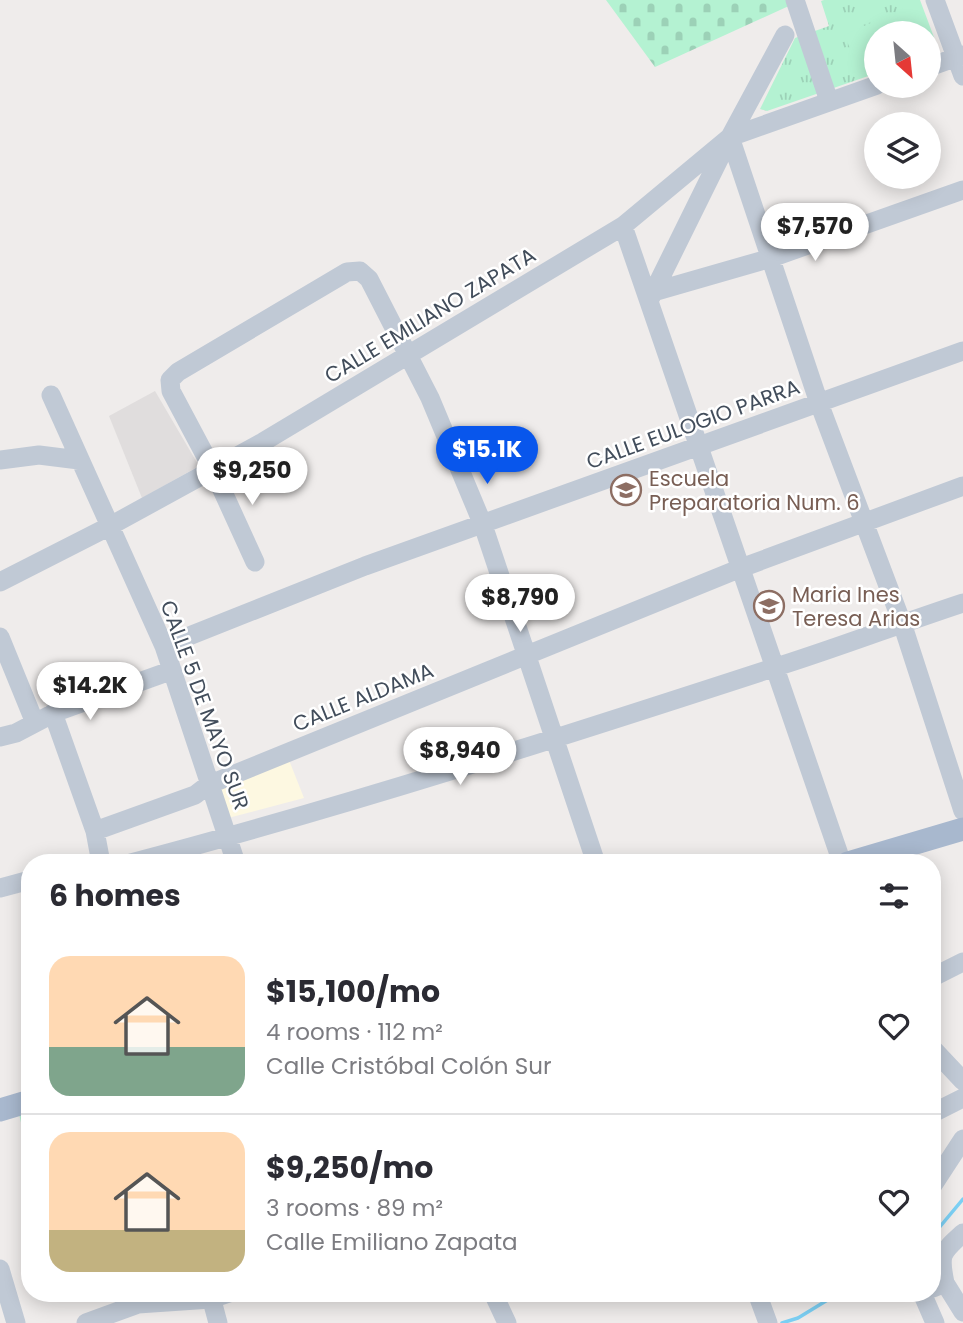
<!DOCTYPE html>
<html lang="en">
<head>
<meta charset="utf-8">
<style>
  body { margin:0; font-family:Poppins,sans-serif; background:#f7f7f7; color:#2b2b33; height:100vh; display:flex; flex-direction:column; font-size:26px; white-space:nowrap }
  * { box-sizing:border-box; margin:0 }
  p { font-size:23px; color:#7c7c81 }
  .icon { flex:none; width:38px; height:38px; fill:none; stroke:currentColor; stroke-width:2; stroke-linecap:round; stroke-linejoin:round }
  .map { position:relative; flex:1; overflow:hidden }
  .sheet { position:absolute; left:21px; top:854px; width:920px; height:448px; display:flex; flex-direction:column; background:#fff; border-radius:28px; box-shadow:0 4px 18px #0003 }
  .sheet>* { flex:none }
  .needle { width:46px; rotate:153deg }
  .tools { position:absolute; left:864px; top:21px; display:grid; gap:14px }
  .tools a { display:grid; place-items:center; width:77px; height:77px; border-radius:50%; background:#fff; box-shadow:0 4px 18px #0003; font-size:35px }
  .price { position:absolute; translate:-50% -60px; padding:0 16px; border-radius:24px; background:#fff; color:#222; font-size:23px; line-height:46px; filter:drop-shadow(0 2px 4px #0008) }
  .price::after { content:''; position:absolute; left:50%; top:42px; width:21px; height:16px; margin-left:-10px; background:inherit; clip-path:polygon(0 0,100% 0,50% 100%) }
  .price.active { background:#0856ec; color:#fff }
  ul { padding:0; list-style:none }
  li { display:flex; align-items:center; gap:21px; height:175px; padding:0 28px }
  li+li { border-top:2px solid #e1e1e2 }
  li span { display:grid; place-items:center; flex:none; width:196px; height:140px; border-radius:21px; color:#555 }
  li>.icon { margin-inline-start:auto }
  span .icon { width:84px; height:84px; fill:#fffc; stroke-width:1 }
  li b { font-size:30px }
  h2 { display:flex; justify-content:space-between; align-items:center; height:84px; padding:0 28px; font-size:30px }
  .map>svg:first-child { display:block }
</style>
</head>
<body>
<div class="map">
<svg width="963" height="1323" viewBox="0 0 963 1323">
  <defs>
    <pattern id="grass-tufts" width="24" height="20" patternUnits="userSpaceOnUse" patternTransform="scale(1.75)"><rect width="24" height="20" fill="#b4f2d2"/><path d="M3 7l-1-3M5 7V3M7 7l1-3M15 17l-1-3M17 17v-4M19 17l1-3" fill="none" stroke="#9cd1b7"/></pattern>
    <pattern id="cemetery-stones" width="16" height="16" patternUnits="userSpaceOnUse" patternTransform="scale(1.75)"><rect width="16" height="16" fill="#b4f2d2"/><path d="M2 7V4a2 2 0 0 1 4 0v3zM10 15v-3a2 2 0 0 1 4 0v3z" fill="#9cd1b7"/></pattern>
  </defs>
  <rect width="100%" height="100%" fill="#efeceb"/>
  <path fill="#fdf8e1" d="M287,755l17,43 -76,20 -12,-33z"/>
  <path fill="#e0dddd" d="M155,391l44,75 -57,32 -33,-82z"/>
  <path fill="url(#grass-tufts)" d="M824,0h96l18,48 -9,7v-22h-52v40l-110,38 -7,-2 35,-71 34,-12 -8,-25z
    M30,1111v50l-11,-47z"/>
  <path fill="url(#cemetery-stones)" d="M606,0h196l-147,67z"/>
  <path fill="#b4f2d2" d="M895,12l9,21h-27v25l-19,8 -14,-31z"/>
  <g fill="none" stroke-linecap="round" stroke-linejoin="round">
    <path stroke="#7cd0f4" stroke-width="3.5" d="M933,1235l30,-36
      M782,1323l16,-5 41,-25"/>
    <path stroke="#c0c9d5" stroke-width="19" d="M795,0l34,101
      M935,0l28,76
      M929,67l34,-12
      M730,137l89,266 83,220 61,188
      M623,226l219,637
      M653,292l118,-34 192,-68
      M651,297l79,-160 55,-102
      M51,395l113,251 72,217
      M0,460l39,-5 40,5
      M255,562l-42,-92 -42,-79 -1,-11 8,-8 169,-100 13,-1 9,8 61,119 53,127 113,338
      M0,582l110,-56 153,-84 360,-216 107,-89 147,-52
      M0,637l35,86
      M164,646l201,-80 598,-215
      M53,713l42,118 6,32
      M0,737l16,-4 40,-21 114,-41
      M95,831l100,-36 13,-10 533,-217 222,-82
      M131,863c216,-57 430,-126 642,-195 64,-20 126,-44 190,-65
      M0,888l30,-8
      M933,977l30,-15
      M933,1049l30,32
      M933,1113l30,-15
      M933,1185l30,-46
      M0,1269l16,54
      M945,1283c-6,-29 -4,-30 18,-50
      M933,1288l12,-5 18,29
      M210,1293l8,30
      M493,1293l14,30
      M757,1293l11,30
      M922,1293l13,30
      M86,1323l52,-19 73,-5 18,-6"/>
    <path stroke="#a8b8ce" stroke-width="23" d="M848,863l115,-34
      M0,1110l30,-9"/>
  </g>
  <defs>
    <g id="university-ring" transform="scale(1.575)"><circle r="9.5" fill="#fff" stroke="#8d6e63" stroke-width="1.5"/><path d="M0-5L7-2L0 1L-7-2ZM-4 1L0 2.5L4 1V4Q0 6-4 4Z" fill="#8d6e63"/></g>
    <g id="school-ring" transform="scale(1.575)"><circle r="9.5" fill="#fff" stroke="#8d6e63" stroke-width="1.5"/><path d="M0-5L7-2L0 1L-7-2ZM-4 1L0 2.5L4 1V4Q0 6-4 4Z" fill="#8d6e63"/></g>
  </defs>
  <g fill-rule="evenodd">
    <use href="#university-ring" x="626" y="490"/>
    <use href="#school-ring" x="769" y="606"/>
  </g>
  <g text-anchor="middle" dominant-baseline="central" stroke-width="5" stroke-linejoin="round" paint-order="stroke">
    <g font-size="21" fill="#424d5b" stroke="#fff">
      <text transform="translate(430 315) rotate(-31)">CALLE EMILIANO ZAPATA</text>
      <text transform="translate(693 424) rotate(-20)">CALLE EULOGIO PARRA</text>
      <text transform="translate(363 697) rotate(-22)">CALLE ALDAMA</text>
      <text transform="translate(205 705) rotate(70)">CALLE 5 DE MAYO SUR</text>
    </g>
    <g font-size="21" fill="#785e54" stroke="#fff" text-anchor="start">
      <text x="649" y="478">Escuela<tspan x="649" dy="24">Preparatoria Num. 6</tspan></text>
      <text x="792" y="594">Maria Ines<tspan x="792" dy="24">Teresa Arias</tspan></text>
    </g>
  </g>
</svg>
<div class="tools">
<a><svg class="needle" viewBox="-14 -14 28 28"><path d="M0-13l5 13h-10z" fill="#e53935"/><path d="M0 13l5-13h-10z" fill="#7c7c81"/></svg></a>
<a><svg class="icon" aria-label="layers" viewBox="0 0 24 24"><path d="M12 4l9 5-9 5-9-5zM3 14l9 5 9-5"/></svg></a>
</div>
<b class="price" style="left:815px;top:263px">$7,570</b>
<b class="price active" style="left:487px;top:486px">$15.1K</b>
<b class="price" style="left:252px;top:507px">$9,250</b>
<b class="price" style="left:520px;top:634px">$8,790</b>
<b class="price" style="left:90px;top:722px">$14.2K</b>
<b class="price" style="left:460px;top:787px">$8,940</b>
<section class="sheet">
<h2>6 homes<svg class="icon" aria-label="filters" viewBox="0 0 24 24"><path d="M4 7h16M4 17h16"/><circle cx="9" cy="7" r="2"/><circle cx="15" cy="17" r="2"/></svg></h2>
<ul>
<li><span style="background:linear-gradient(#ffd9b3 65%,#7fa58c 0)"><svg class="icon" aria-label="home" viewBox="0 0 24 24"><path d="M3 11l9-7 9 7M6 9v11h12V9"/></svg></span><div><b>$15,100/mo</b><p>4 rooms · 112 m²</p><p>Calle Cristóbal Colón Sur</p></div><svg class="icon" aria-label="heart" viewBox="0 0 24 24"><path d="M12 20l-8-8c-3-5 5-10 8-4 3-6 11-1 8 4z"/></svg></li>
<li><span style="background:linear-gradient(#ffd9b3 70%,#c2b280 0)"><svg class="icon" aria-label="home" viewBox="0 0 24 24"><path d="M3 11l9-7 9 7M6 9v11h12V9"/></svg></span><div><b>$9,250/mo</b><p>3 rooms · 89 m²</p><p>Calle Emiliano Zapata</p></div><svg class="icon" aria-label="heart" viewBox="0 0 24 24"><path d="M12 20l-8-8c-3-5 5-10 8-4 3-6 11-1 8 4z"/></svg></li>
</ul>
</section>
</div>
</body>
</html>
